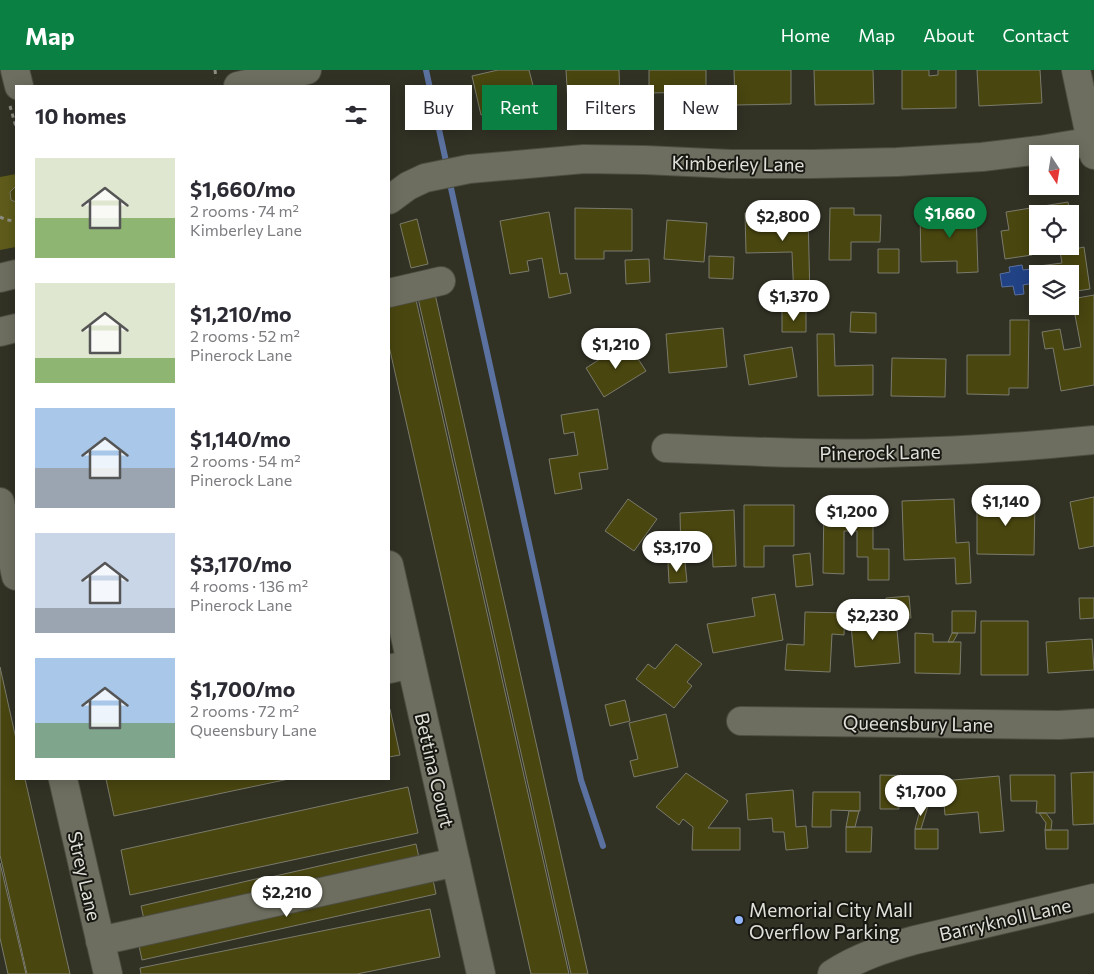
<!DOCTYPE html>
<html lang="en">
<head>
<meta charset="utf-8">
<style>
  body { margin:0; font-family:Commissioner,sans-serif; background:#f2f2f3; color:#2b2b33; height:100vh; display:flex; flex-direction:column; font-size:19px; white-space:nowrap }
  * { box-sizing:border-box; margin:0 }
  p { font-size:16px; color:#7c7c81 }
  .icon { flex:none; width:28px; height:28px; fill:none; stroke:currentColor; stroke-width:2; stroke-linecap:round; stroke-linejoin:round }
  .map { position:relative; flex:1; overflow:hidden }
  .details { position:absolute; left:15px; top:15px; width:375px; height:695px; display:flex; flex-direction:column; background:#fff; border-radius:0px; box-shadow:0 2px 12px #0003 }
  .details>* { flex:none }
  .hud { position:absolute; left:405px; top:15px; width:475px; height:45px; display:flex; gap:10px }
  .needle { width:32px; rotate:168deg }
  .tools { position:absolute; left:1029px; top:75px; display:grid; gap:10px }
  .tools a { display:grid; place-items:center; width:50px; height:50px; border-radius:0px; background:#fff; box-shadow:0 2px 12px #0003; font-size:25px }
  .price { position:absolute; translate:-50% -42px; padding:0 11px; border-radius:18px; background:#fff; color:#222; font-size:16px; line-height:32px; filter:drop-shadow(0 1px 2px #0008) }
  .price::after { content:''; position:absolute; left:50%; top:30px; width:15px; height:11px; margin-left:-8px; background:inherit; clip-path:polygon(0 0,100% 0,50% 100%) }
  .price.current { background:#0b8043; color:#fff }
  ul { padding:0; list-style:none }
  li { display:flex; align-items:center; gap:15px; height:125px; padding:0 20px }
  li span { display:grid; place-items:center; flex:none; width:140px; height:100px; border-radius:0px; color:#555 }
  li>.icon { margin-inline-start:auto }
  span .icon { width:60px; height:60px; fill:#fffc; stroke-width:1 }
  li b { font-size:21px }
  h2 { display:flex; justify-content:space-between; align-items:center; height:60px; padding:0 20px; font-size:21px }
  .chip { padding:0 18px; border-radius:0px; background:#fff; box-shadow:0 2px 12px #0003; font-size:18px; line-height:45px }
  .chip.current { background:#0b8043; color:#fff }
  header { display:flex; align-items:center; gap:30px; box-sizing:border-box; height:70px; padding:0 25px; background:#0b8043; color:#fff }
  header strong { font-size:24px }
  nav { display:flex; gap:28px; margin-inline-start:auto; font-size:18px }
  .map>svg:first-child { display:block }
</style>
</head>
<body>
<header>
<strong>Map</strong>
<nav><a>Home</a><a>Map</a><a>About</a><a>Contact</a></nav>
</header>
<div class="map">
<svg width="1094" height="904" viewBox="0 0 1094 904">
  <rect width="100%" height="100%" fill="#313124"/>
  <path fill="#5e5b1b" d="M16,104v73l-16,3v-73z"/>
  <path fill="#224286" stroke="#5b719f" d="M1022,195l1,5 9,-1 2,14 -11,2 1,9 -9,1 -2,-9 -11,1 -2,-13 10,-2 -1,-5z"/>
  <g fill="none" stroke-linecap="round" stroke-linejoin="round">
    <path stroke="#5b719f" stroke-width="6" d="M426,0l21,96
      M449,109l132,601 22,66"/>
  </g>
  <path fill="#494610" stroke="#7b7b6c" d="M498,0h31l8,31 -56,14 -9,-39z
    M566,0h53l1,31 -52,3z
    M649,0h57v22l-57,1z
    M734,0h57v34l-56,1z
    M814,0h59l1,34 -59,1z
    M902,0h27v6l9,-1v-5h18v38l-54,1z
    M977,0h63l2,33 -63,3z
    M16,116v16l-5,-2 -1,-8z
    M1068,132l2,12h-32v28l-8,1 2,12 -27,4 -4,-28 8,-1 -3,-18z
    M575,138l57,1v42h-28v8h-29z
    M830,138h24v7h27l-1,27h-29v18h-22z
    M808,141l2,88h-16l-2,-47 -46,1 -1,-40z
    M976,141l2,61 -21,1v-12l-36,1 -1,-49z
    M549,142l11,62 7,-1 4,20 -22,5 -7,-40 -15,3 2,10 -19,3 -10,-53z
    M1070,146l5,33 9,-2 6,42 -20,3v-18h-30l-1,-8 23,-3 -3,-17h11z
    M417,149l11,45 -17,4 -11,-44z
    M667,150l40,3 -3,39 -40,-3z
    M878,179h21v24h-21z
    M709,186l25,1 -1,22 -24,-1z
    M649,189l1,23 -24,2 -1,-24z
    M435,224l153,680h-17l-153,-676z
    M1094,225v90l-33,6 -8,-43 -8,1 -3,-17 18,-3 4,21 17,-3 -9,-48z
    M416,230l153,674h-38l-142,-628v-40z
    M782,241h24v21h-24z
    M851,242l25,1v20l-26,-1z
    M1010,250h19l-1,68h-19v7l-42,-1v-39h43z
    M723,258l4,39 -58,6 -3,-39z
    M817,264h17l1,32 38,-1v30l-55,1z
    M627,272l19,29 -42,26 -18,-29z
    M792,277l5,30 -48,8 -5,-30z
    M892,288l54,1 -1,38 -54,-1z
    M598,339l10,60 -29,4 3,16 -27,5 -6,-35 29,-4 -4,-23 -10,2 -3,-19z
    M1094,427v49l-15,3 -9,-47z
    M628,429l29,20 -23,32 -29,-20z
    M824,429l49,1v49h16v31h-21v-23h-11v-26h-13v43l-21,-1z
    M954,429l2,44 13,-1 2,41 -15,1 -1,-26 -51,2 -2,-59z
    M977,430l58,1 -1,54 -57,-1z
    M744,435h50v41h-30v21h-20z
    M734,440l2,56 -23,1 -1,-24 -15,1 1,11 -17,1 -1,-43z
    M810,483l3,32 -17,2 -3,-32z
    M685,492l2,20 -18,1 -1,-20z
    M775,524l8,46 -70,13 -6,-29 48,-8 -3,-18z
    M909,526l2,22 -23,1 -2,-21z
    M1079,528h15v20l-14,1z
    M952,541h24l-1,22h-23z
    M805,542l40,1 -1,22 -12,-1 -2,38 -45,-2 2,-26 17,1z
    M882,542l2,19 13,-1 3,33 -45,4 -5,-52z
    M981,551h47v54h-47z
    M915,563l18,1v8h28l-1,32 -45,-1z
    M952,563h6l-5,9h-5z
    M1092,569l2,31 -46,3 -2,-31z
    M676,574l26,20 -15,18 5,4 -18,22 -38,-29 12,-15 7,5z
    M0,597l16,72v40h9l45,195h-43l-27,-119z
    M625,630l5,21 -20,5 -5,-21z
    M389,639h1l10,46 -11,2z
    M666,644l12,53 -44,10 -4,-16 8,-2 -9,-36z
    M1094,702v52l-21,1 -2,-52z
    M686,703l42,28 -20,27h32v22h-48l1,-23 -10,-8 -4,6 -23,-18z
    M880,705l49,1v30h-30v3h-19z
    M1010,705h45v38h-19l1,-12h-26z
    M999,706l5,55 -24,2 -2,-21 -33,3 -3,-34z
    M106,709h183l-175,37z
    M408,717l10,46 -288,62 -9,-45z
    M793,720l3,37 10,-1 2,22 -22,2 -2,-18h-11l-1,-14 -24,2 -2,-26z
    M813,722h47v19l-29,-1v17h-19z
    M921,736h7l-7,23h-6z
    M849,741h10l-4,16h-9z
    M1039,743h7l6,8 -1,9h-6l1,-7z
    M846,757h26l-1,25h-25z
    M915,759h23v20h-23z
    M1045,760h23v19h-22z
    M416,774l4,18 -154,34 -4,-17z
    M0,793l26,111h-18l-8,-36z
    M432,805l4,19 -294,66 -4,-19z
    M260,808l5,19 -120,27 -4,-18z
    M430,839l10,48 -83,17h-216l-1,-6z"/>
  <g fill="none" stroke-linecap="round" stroke-linejoin="round">
    <g stroke="#4d4d42" stroke-width="30">
      <path id="minor" d="M15,0l4,16
        M1076,0l18,85
        M238,16l69,-16
        M389,130l19,-14 17,-8 44,-9 47,-4 68,-6 61,1 86,4h81l85,-2 85,-5 58,-7 54,-9
        M0,208l16,-4
        M389,223l52,-12
        M0,262l16,-4
        M666,378c74,3 147,7 220,5 69,-2 139,-6 208,-13
        M0,432l16,74
        M389,495l92,409
        M389,599l22,-5
        M741,651l318,4 35,-2
        M63,709l45,195
        M100,871l356,-79
        M832,904c26,-17 54,-26 83,-34l179,-42"/>
    </g>
    <path stroke="#8c8c82" stroke-width="3" stroke-dasharray="4 4" stroke-linecap="butt" d="M215,0l1,8
      M10,36l6,21
      M0,147l7,3 9,1"/>
    <use href="#minor" stroke="#6e6e60" stroke-width="28"/>
  </g>
  <circle fill="#93b7fd" stroke="#181813" stroke-width="2" cx="739" cy="850" r="5"/>
  <g text-anchor="middle" dominant-baseline="central" stroke-width="4" stroke-linejoin="round" paint-order="stroke">
    <g font-size="19" fill="#e0e0d8" stroke="#181813">
      <text transform="translate(738 93) rotate(1)">Kimberley Lane</text>
      <text transform="translate(880 382) rotate(-1)">Pinerock Lane</text>
      <text transform="translate(918 653) rotate(1)">Queensbury Lane</text>
      <text transform="translate(435 700) rotate(77)">Bettina Court</text>
      <text transform="translate(85 806) rotate(77)">Strey Lane</text>
      <text transform="translate(1005 849) rotate(-13)">Barryknoll Lane</text>
    </g>
    <g font-size="19" fill="#e0e0d8" stroke="#181813" text-anchor="start">
      <text x="749" y="839">Memorial City Mall<tspan x="749" dy="22">Overflow Parking</tspan></text>
    </g>
  </g>
</svg>
<div class="tools">
<a><svg class="needle" viewBox="-14 -14 28 28"><path d="M0-13l5 13h-10z" fill="#e53935"/><path d="M0 13l5-13h-10z" fill="#7c7c81"/></svg></a>
<a><svg class="icon" aria-label="locate" viewBox="0 0 24 24"><circle cx="12" cy="12" r="6"/><path d="M12 2v4M12 18v4M2 12h4M18 12h4"/></svg></a>
<a><svg class="icon" aria-label="layers" viewBox="0 0 24 24"><path d="M12 4l9 5-9 5-9-5zM3 14l9 5 9-5"/></svg></a>
</div>
<b class="price current" style="left:950px;top:169px">$1,660</b>
<b class="price" style="left:783px;top:172px">$2,800</b>
<b class="price" style="left:794px;top:252px">$1,370</b>
<b class="price" style="left:616px;top:300px">$1,210</b>
<b class="price" style="left:1006px;top:457px">$1,140</b>
<b class="price" style="left:852px;top:467px">$1,200</b>
<b class="price" style="left:677px;top:503px">$3,170</b>
<b class="price" style="left:873px;top:571px">$2,230</b>
<b class="price" style="left:921px;top:747px">$1,700</b>
<b class="price" style="left:287px;top:848px">$2,210</b>
<div class="hud">
<a class="chip">Buy</a>
<a class="chip current">Rent</a>
<a class="chip">Filters</a>
<a class="chip">New</a>
</div>
<section class="details">
<h2>10 homes<svg class="icon" aria-label="filters" viewBox="0 0 24 24"><path d="M4 7h16M4 17h16"/><circle cx="9" cy="7" r="2"/><circle cx="15" cy="17" r="2"/></svg></h2>
<ul>
<li><span style="background:linear-gradient(#dfe7d0 60%,#8fb573 0)"><svg class="icon" aria-label="home" viewBox="0 0 24 24"><path d="M3 11l9-7 9 7M6 9v11h12V9"/></svg></span><div><b>$1,660/mo</b><p>2 rooms · 74 m²</p><p>Kimberley Lane</p></div></li>
<li><span style="background:linear-gradient(#dfe7d0 75%,#8fb573 0)"><svg class="icon" aria-label="home" viewBox="0 0 24 24"><path d="M3 11l9-7 9 7M6 9v11h12V9"/></svg></span><div><b>$1,210/mo</b><p>2 rooms · 52 m²</p><p>Pinerock Lane</p></div></li>
<li><span style="background:linear-gradient(#a9c7e8 60%,#9aa5b1 0)"><svg class="icon" aria-label="home" viewBox="0 0 24 24"><path d="M3 11l9-7 9 7M6 9v11h12V9"/></svg></span><div><b>$1,140/mo</b><p>2 rooms · 54 m²</p><p>Pinerock Lane</p></div></li>
<li><span style="background:linear-gradient(#c9d6e8 75%,#9aa5b1 0)"><svg class="icon" aria-label="home" viewBox="0 0 24 24"><path d="M3 11l9-7 9 7M6 9v11h12V9"/></svg></span><div><b>$3,170/mo</b><p>4 rooms · 136 m²</p><p>Pinerock Lane</p></div></li>
<li><span style="background:linear-gradient(#a9c7e8 65%,#7fa58c 0)"><svg class="icon" aria-label="home" viewBox="0 0 24 24"><path d="M3 11l9-7 9 7M6 9v11h12V9"/></svg></span><div><b>$1,700/mo</b><p>2 rooms · 72 m²</p><p>Queensbury Lane</p></div></li>
</ul>
</section>
</div>
</body>
</html>
